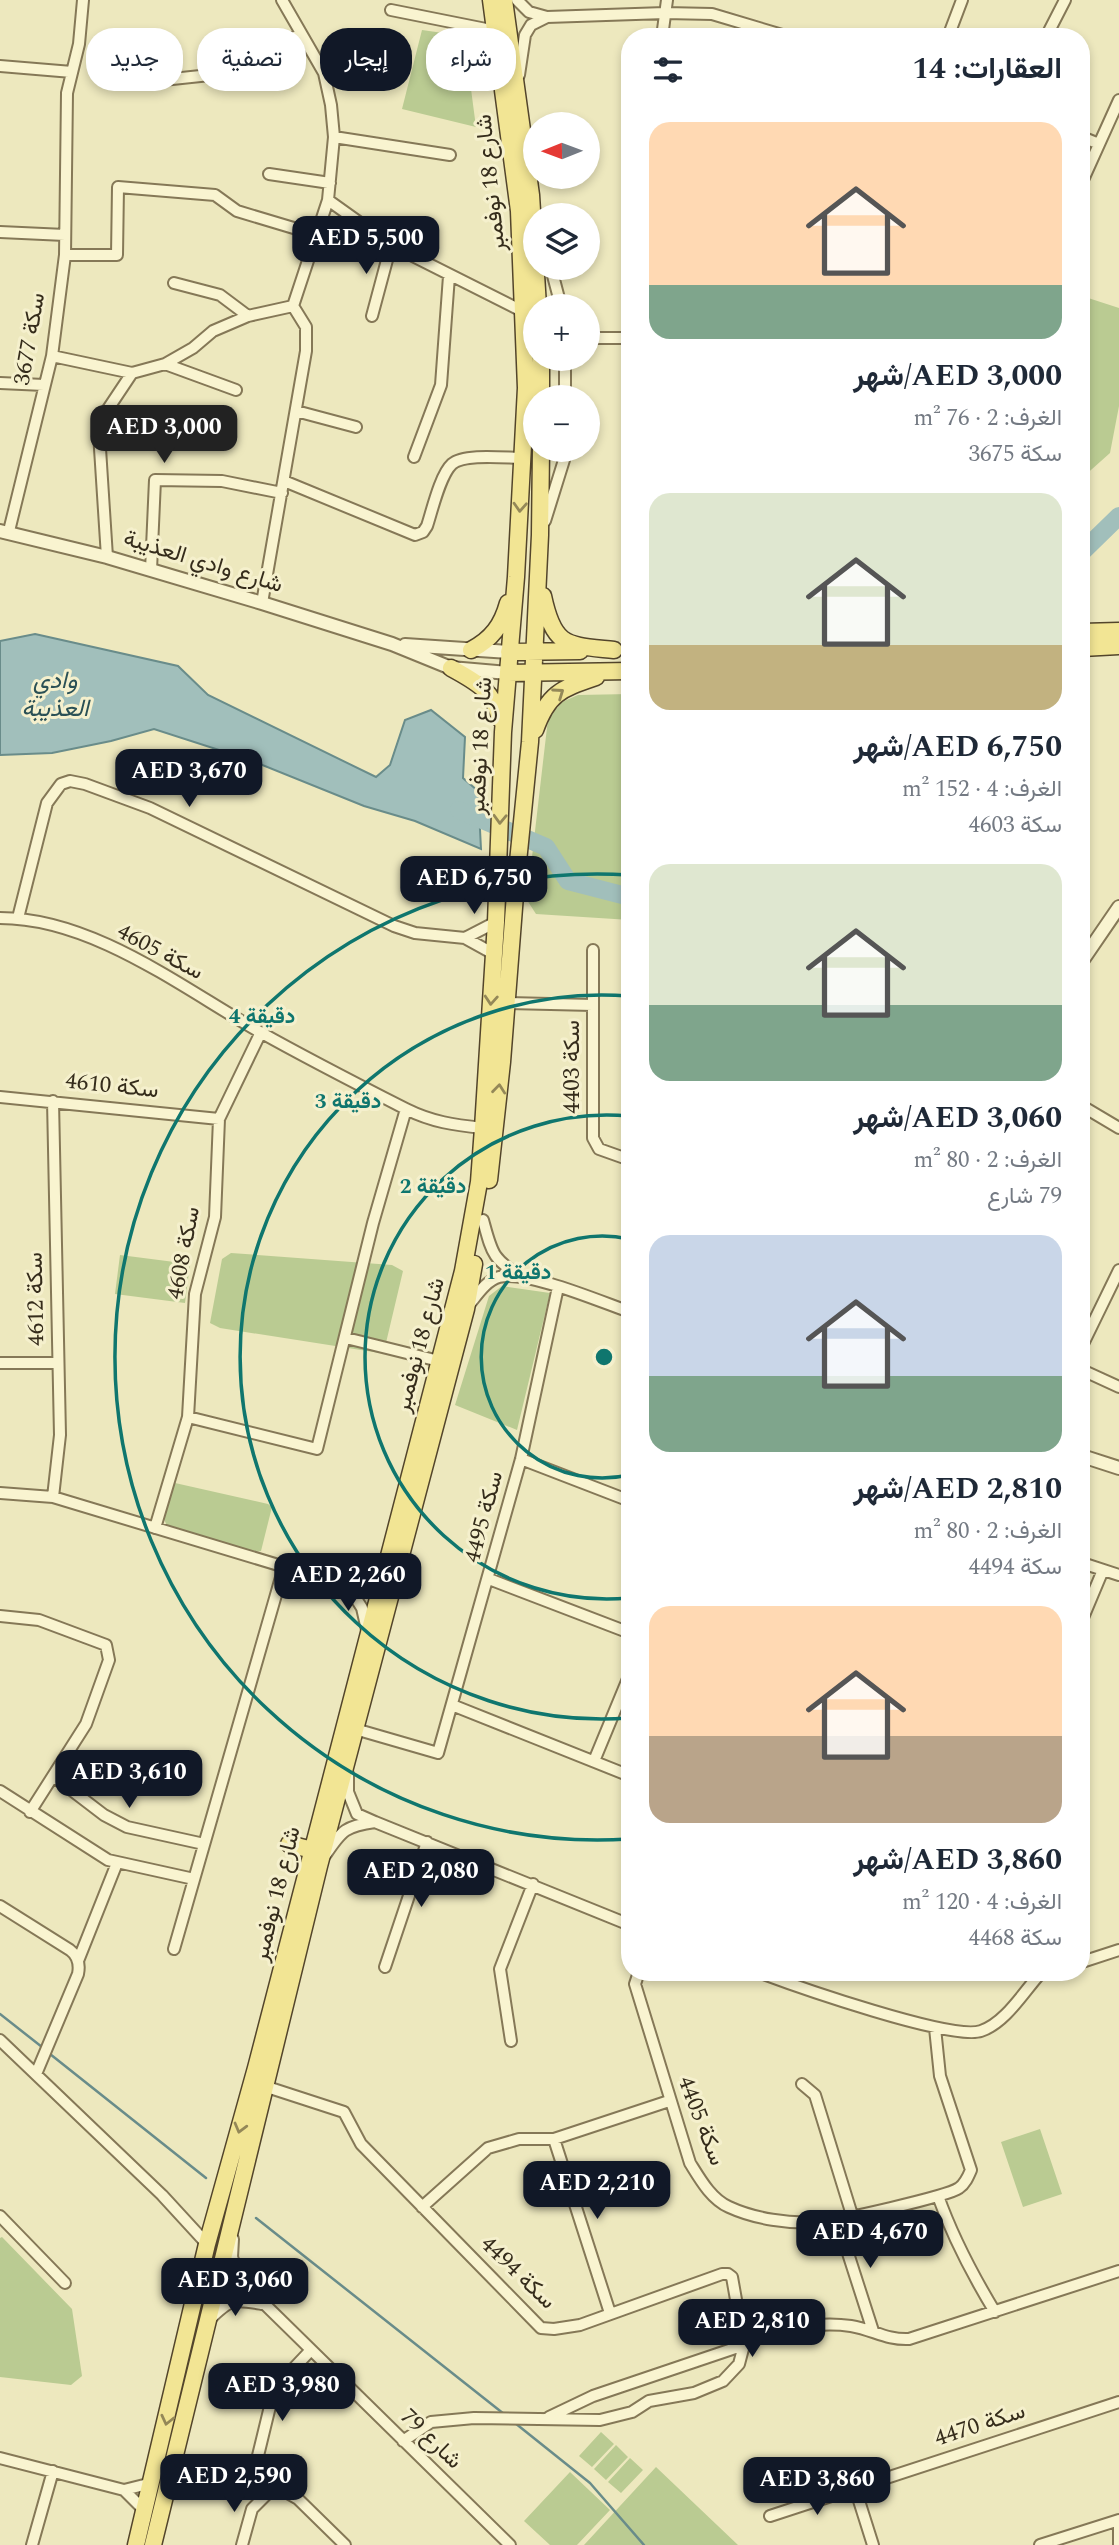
<!DOCTYPE html>
<html lang="ar">
<head>
<meta charset="utf-8">
<style>
  body { margin:0; font-family:Spectral,Vazirmatn,serif; background:#f6f6f7; color:#1f2937; direction:rtl; height:100vh; display:flex; flex-direction:column; font-size:26px; white-space:nowrap }
  * { box-sizing:border-box; margin:0 }
  p { font-size:23px; color:#747a83 }
  .icon { flex:none; width:38px; height:38px; fill:none; stroke:currentColor; stroke-width:2; stroke-linecap:round; stroke-linejoin:round }
  .map { position:relative; flex:1; overflow:hidden; direction:ltr }
  .details { position:absolute; left:621px; top:28px; width:469px; height:1953px; display:flex; flex-direction:column; background:#fff; border-radius:28px; box-shadow:0 4px 10px #0003; direction:rtl }
  .details>* { flex:none }
  .guide { position:absolute; left:21px; top:28px; width:495px; height:63px; direction:rtl; display:flex; gap:14px }
  .needle { width:46px; rotate:269deg }
  .tools { position:absolute; left:523px; top:112px; display:grid; gap:14px }
  .tools a { display:grid; place-items:center; width:77px; height:77px; border-radius:50%; background:#fff; box-shadow:0 4px 10px #0003; font-size:35px }
  .price { position:absolute; translate:-50% -60px; padding:0 16px; border-radius:14px; background:#111827; color:#fff; font-size:23px; line-height:46px; filter:drop-shadow(0 2px 4px #0008) }
  .price::after { content:''; position:absolute; left:50%; top:42px; width:21px; height:16px; margin-left:-10px; background:inherit; clip-path:polygon(0 0,100% 0,50% 100%) }
  .price.selected { background:#222; color:#fff }
  ul { padding:0; list-style:none }
  li { display:grid; align-content:center; gap:14px; height:371px; padding:0 28px }
  li span { display:grid; place-items:center; height:217px; border-radius:21px; color:#555 }
  li>.icon { margin-inline-start:auto }
  span .icon { width:126px; height:126px; fill:#fffc; stroke-width:1 }
  li b { font-size:30px }
  h2 { display:flex; justify-content:space-between; align-items:center; height:84px; padding:0 28px; font-size:30px }
  .chip { padding:0 24px; border-radius:28px; background:#fff; box-shadow:0 4px 10px #0003; font-size:24px; line-height:63px }
  .chip.selected { background:#111827; color:#fff }
  .map>svg:first-child { display:block }
</style>
</head>
<body>
<div class="map">
<svg width="1119" height="2545" viewBox="0 0 1119 2545">
  <rect width="100%" height="100%" fill="#ede8be"/>
  <path fill="#bacb92" d="M422,30l42,6 12,91 -74,-18z
    M1082,296l37,12v98l-9,47 -28,25z
    M630,694v226l-94,-6 -9,-14 21,-181 14,-17 16,-7z
    M231,1253l161,12 11,6 -18,76 -5,6 -160,-25 -10,-5 12,-64z
    M120,1255l70,9 -5,39 -70,-9z
    M502,1286l48,7 -33,137 -62,-25 34,-109z
    M175,1483l93,21 4,3 -11,44 -6,1 -88,-26 -3,-7 8,-33z
    M1040,2129l22,65 -39,13 -22,-65z
    M2,2237l70,72 10,67 -11,9 -71,-8v-139z
    M601,2432l13,12 -22,23 -13,-11z
    M616,2445l12,12 -22,23 -12,-11z
    M630,2458l13,12 -22,23 -13,-11z
    M656,2467l82,78h-154z
    M570,2472l40,38 -33,35h-27l-26,-24z"/>
  <path fill="#a1bfbb" stroke="#698c8a" stroke-width="2" d="M35,634l143,32 30,29 168,82 14,-12 15,-45 26,-10 34,27 -2,41 15,13 3,58 -66,-28 -51,-15 -114,-46 -96,-31 -43,12 -59,12 -52,2v-114z"/>
  <g fill="none" stroke-linecap="round" stroke-linejoin="round">
    <path stroke="#698c8a" stroke-width="2.5" d="M0,2014l42,33
      M50,2054l156,124
      M256,2218l248,196
      M515,2423l75,60 54,62"/>
    <path stroke="#a1bfbb" stroke-width="18" d="M1082,552l37,-36
      M459,810l87,37 22,34 62,16"/>
    <g stroke="#857857" stroke-width="14">
      <path id="minor" d="M282,0l42,73 7,32 3,32 -6,63 -35,106
        M517,0l12,12 18,5 118,-4 47,1 77,23
        M391,10l105,21
        M662,37l5,-37
        M948,37l14,-37
        M1046,37l19,-37
        M0,66l72,6
        M519,75l6,-40 6,-10 16,-8
        M163,80l75,-8 62,-38
        M334,137l116,18
        M1082,137l17,7
        M269,174l61,9
        M1082,182l37,-82
        M328,200l63,45 133,67
        M0,232l65,3
        M65,255h52l1,-68 97,8 22,16 80,24
        M551,268l10,38
        M174,283l46,12 28,21
        M372,316l19,-71
        M588,338h42
        M52,356l80,17 33,-9 28,-16 20,-17 35,-15 45,-10
        M165,364l71,26
        M0,383l44,2
        M565,397v-38
        M296,411l60,16
        M414,457l27,-72 8,-109
        M284,481l131,54 8,-3 4,-6c5,-15 13,-51 25,-62 12,-11 54,-6 71,-6
        M545,521l19,-61v-10
        M9,531l43,-175 13,-101 2,-162 12,-49 4,-44
        M107,557l-8,-124 7,-21 26,-39
        M151,570l4,-90 67,1 60,12
        M262,603l44,-252v-24l-13,-21
        M0,918c93,0 182,70 260,114 48,27 97,52 146,77 26,13 48,16 77,19
        M18,918l29,-115 14,-19 9,-3 15,3 65,24 244,118 21,7 50,5 29,16
        M465,938l31,-16
        M593,950v188l6,11 31,11
        M506,1003l87,2
        M0,1097l219,22
        M1082,1106l37,22
        M483,1220c9,33 9,39 39,57
        M467,1307c9,-10 18,-26 32,-30 28,-7 102,25 131,35
        M346,1338l93,23
        M1082,1346l37,-76
        M0,1363h58
        M1082,1370l37,17
        M188,1417l129,32 56,-226 33,-114
        M521,1459l109,42
        M0,1493l53,4 295,89 14,22 5,22
        M53,1497l7,-62 -7,-334
        M155,1528l33,-111 7,-123 20,-77 4,-98 42,-87
        M1082,1563l37,12
        M489,1579l141,54
        M348,1586l23,-12 14,-14
        M0,1616l39,4 67,25 3,15 -23,64 -56,88
        M1082,1620l21,-50
        M452,1705l178,71
        M355,1729l83,24 83,-294 37,-172
        M594,1761l36,-87
        M53,1776l51,39 23,12 77,17
        M0,1791l108,69 86,19
        M375,1822l255,103
        M326,1854c16,-24 20,-28 49,-32l-18,-8 -9,-22v-18
        M0,1906l70,44c8,6 10,14 8,24l-42,100
        M174,1949l110,-382
        M78,1961l39,-98
        M1082,1962l37,-12
        M385,1967l42,-125
        M639,1972l-4,12 55,179c10,16 21,36 39,44 26,12 60,17 89,15 17,0 130,-26 141,-34 6,-4 9,-11 12,-18l-31,-94 -5,-48
        M758,1972c37,14 194,69 223,59 24,-8 42,-38 58,-56l10,-3
        M0,2040l162,155 45,49
        M511,2041l-11,-72 33,-85
        M802,2084l13,11 37,120
        M264,2086l80,26 17,32 180,184 13,1 26,-4 142,-51h6l4,3 12,68 -5,19 -16,17 -29,12 -45,8 -17,11 -32,8 -126,-2 -43,4 -28,19
        M554,2139l56,174
        M938,2196c15,42 34,78 57,116
        M422,2207l66,-59 31,-9h35l115,-38
        M0,2216l65,67
        M837,2219l36,112
        M233,2239l-1,18 8,23 270,265
        M210,2319c21,-21 24,-20 52,-15
        M549,2417l44,-21 151,-51c30,-16 74,-24 107,-19 23,4 35,14 58,13l210,-68
        M0,2458l124,32 28,-7
        M855,2488l18,57
        M124,2490l21,21
        M259,2499l-4,-31 18,-74 4,-8 33,-35
        M770,2516l349,-114
        M1119,2520v25
        M32,2545l21,-74
        M242,2545l10,-36 18,-18h14l14,8 47,46
        M1040,2545l79,-25"/>
    </g>
    <g stroke="#857857" stroke-width="16">
      <path id="tertiary" d="M0,531l107,26 155,46 130,41 59,24 57,5
        M405,645l104,7
        M1082,961l37,-54
        M1082,1456l37,12"/>
    </g>
    <g stroke="#53452b" stroke-width="19">
      <path id="primary" d="M504,0l27,195 7,111
        M541,359v38
        M543,596c11,52 24,49 71,54
        M1082,632l37,-1
        M1082,648l37,-2
        M471,650c21,-11 31,-25 37,-47
        M509,652l71,-1
        M451,668c24,13 43,23 49,51
        M508,673l122,-2
        M535,730c13,-37 26,-41 61,-53
        M489,1180l13,-118 14,-180 14,-140 10,-207 1,-85
        M289,1844l23,6
        M136,2545l71,-301 49,-176 207,-797 16,-89 4,-54 13,-206 7,-190 13,-155 10,-189 -7,-177 -28,-211
        M153,2545l166,-679 147,-557 8,-45"/>
    </g>
    <use href="#minor" stroke="#f9f4d0" stroke-width="10"/>
    <use href="#tertiary" stroke="#f9f4d0" stroke-width="12"/>
    <use href="#primary" stroke="#f2e594" stroke-width="16"/>
  </g>
  <defs><path id="oneway-chevron" d="M-2-3.5L2.5 0L-2 3.5" fill="none" stroke-width="1.6" stroke-linecap="round" stroke-linejoin="round" transform="scale(1.75)"/></defs>
  <g stroke="#948858">
    <use href="#oneway-chevron" transform="translate(520 507) rotate(93)"/>
    <use href="#oneway-chevron" transform="translate(559 693) rotate(-35)"/>
    <use href="#oneway-chevron" transform="translate(500 819) rotate(92)"/>
    <use href="#oneway-chevron" transform="translate(491 1000) rotate(94)"/>
    <use href="#oneway-chevron" transform="translate(499 1089) rotate(-84)"/>
    <use href="#oneway-chevron" transform="translate(240 2128) rotate(105)"/>
    <use href="#oneway-chevron" transform="translate(167 2420) rotate(103)"/>
  </g>
  <g fill="none" stroke="#0f766e" stroke-width="3.5">
    <path d="M629 1475A121 121 0 1 1 629 1239"/>
    <path d="M629 1598A242 242 0 1 1 629 1116"/>
    <path d="M629 1718A362 362 0 1 1 629 996"/>
    <path d="M629 1839A483 483 0 1 1 629 875M1082 1286A483 483 0 0 1 1082 1428"/>
  </g>
  <g text-anchor="middle" dominant-baseline="central" stroke-width="6" stroke-linejoin="round" paint-order="stroke">
    <g font-size="23" fill="#352c1b" stroke="#f5f0cd">
      <text transform="translate(491 183) rotate(-96)">شارع 18 نوفمبر</text>
      <text transform="translate(30 339) rotate(-80)">سكة 3677</text>
      <text transform="translate(203 562) rotate(17)">شارع وادي العذيبة</text>
      <text transform="translate(481 746) rotate(-87)">شارع 18 نوفمبر</text>
      <text transform="translate(160 952) rotate(28)">سكة 4605</text>
      <text transform="translate(572 1067) rotate(-90)">سكة 4403</text>
      <text transform="translate(112 1086) rotate(6)">سكة 4610</text>
      <text transform="translate(184 1253) rotate(-79)">سكة 4608</text>
      <text transform="translate(36 1299) rotate(-91)">سكة 4612</text>
      <text transform="translate(420 1345) rotate(-75)">شارع 18 نوفمبر</text>
      <text transform="translate(484 1517) rotate(-75)">سكة 4495</text>
      <text transform="translate(277 1894) rotate(-76)">شارع 18 نوفمبر</text>
      <text transform="translate(701 2121) rotate(69)">سكة 4405</text>
      <text transform="translate(518 2273) rotate(44)">سكة 4494</text>
      <text transform="translate(980 2425) rotate(-18)">سكة 4470</text>
      <text transform="translate(431 2439) rotate(44)">79 شارع</text>
    </g>
    <g font-size="24" font-style="italic" fill="#2a5055" stroke="#f5f0cd">
      <text x="55" y="681">وادي<tspan x="55" dy="28">العذيبة</tspan></text>
    </g>
  </g>
  <circle cx="604" cy="1357" r="10" fill="#0f766e" stroke="#f5f0cd" stroke-width="3.5"/>
  <g font-size="21" text-anchor="middle" font-weight="bold" fill="#0f766e" stroke="#f5f0cd" stroke-width="6" stroke-linejoin="round" paint-order="stroke">
    <text x="262" y="1023">4 دقيقة</text>
    <text x="348" y="1108">3 دقيقة</text>
    <text x="433" y="1193">2 دقيقة</text>
    <text x="518" y="1279">1 دقيقة</text>
  </g>
</svg>
<div class="tools">
<a><svg class="needle" viewBox="-14 -14 28 28"><path d="M0-13l5 13h-10z" fill="#e53935"/><path d="M0 13l5-13h-10z" fill="#747a83"/></svg></a>
<a><svg class="icon" aria-label="layers" viewBox="0 0 24 24"><path d="M12 4l9 5-9 5-9-5zM3 14l9 5 9-5"/></svg></a>
<a>+</a>
<a>−</a>
</div>
<b class="price" style="left:366px;top:276px">AED 5,500</b>
<b class="price selected" style="left:164px;top:465px">AED 3,000</b>
<b class="price" style="left:189px;top:809px">AED 3,670</b>
<b class="price" style="left:474px;top:916px">AED 6,750</b>
<b class="price" style="left:348px;top:1613px">AED 2,260</b>
<b class="price" style="left:129px;top:1810px">AED 3,610</b>
<b class="price" style="left:421px;top:1909px">AED 2,080</b>
<b class="price" style="left:597px;top:2221px">AED 2,210</b>
<b class="price" style="left:870px;top:2270px">AED 4,670</b>
<b class="price" style="left:235px;top:2318px">AED 3,060</b>
<b class="price" style="left:752px;top:2359px">AED 2,810</b>
<b class="price" style="left:282px;top:2423px">AED 3,980</b>
<b class="price" style="left:234px;top:2514px">AED 2,590</b>
<b class="price" style="left:817px;top:2517px">AED 3,860</b>
<div class="guide">
<a class="chip">شراء</a>
<a class="chip selected">إيجار</a>
<a class="chip">تصفية</a>
<a class="chip">جديد</a>
</div>
<section class="details">
<h2>العقارات: 14<svg class="icon" aria-label="filters" viewBox="0 0 24 24"><path d="M4 7h16M4 17h16"/><circle cx="9" cy="7" r="2"/><circle cx="15" cy="17" r="2"/></svg></h2>
<ul>
<li><span style="background:linear-gradient(#ffd9b3 75%,#7fa58c 0)"><svg class="icon" aria-label="home" viewBox="0 0 24 24"><path d="M3 11l9-7 9 7M6 9v11h12V9"/></svg></span><div><b>AED 3,000/شهر</b><p>الغرف: 2 · 76 m²</p><p>سكة 3675</p></div></li>
<li><span style="background:linear-gradient(#dfe7d0 70%,#c2b280 0)"><svg class="icon" aria-label="home" viewBox="0 0 24 24"><path d="M3 11l9-7 9 7M6 9v11h12V9"/></svg></span><div><b>AED 6,750/شهر</b><p>الغرف: 4 · 152 m²</p><p>سكة 4603</p></div></li>
<li><span style="background:linear-gradient(#dfe7d0 65%,#7fa58c 0)"><svg class="icon" aria-label="home" viewBox="0 0 24 24"><path d="M3 11l9-7 9 7M6 9v11h12V9"/></svg></span><div><b>AED 3,060/شهر</b><p>الغرف: 2 · 80 m²</p><p>79 شارع</p></div></li>
<li><span style="background:linear-gradient(#c9d6e8 65%,#7fa58c 0)"><svg class="icon" aria-label="home" viewBox="0 0 24 24"><path d="M3 11l9-7 9 7M6 9v11h12V9"/></svg></span><div><b>AED 2,810/شهر</b><p>الغرف: 2 · 80 m²</p><p>سكة 4494</p></div></li>
<li><span style="background:linear-gradient(#ffd9b3 60%,#b9a48a 0)"><svg class="icon" aria-label="home" viewBox="0 0 24 24"><path d="M3 11l9-7 9 7M6 9v11h12V9"/></svg></span><div><b>AED 3,860/شهر</b><p>الغرف: 4 · 120 m²</p><p>سكة 4468</p></div></li>
</ul>
</section>
</div>
</body>
</html>
